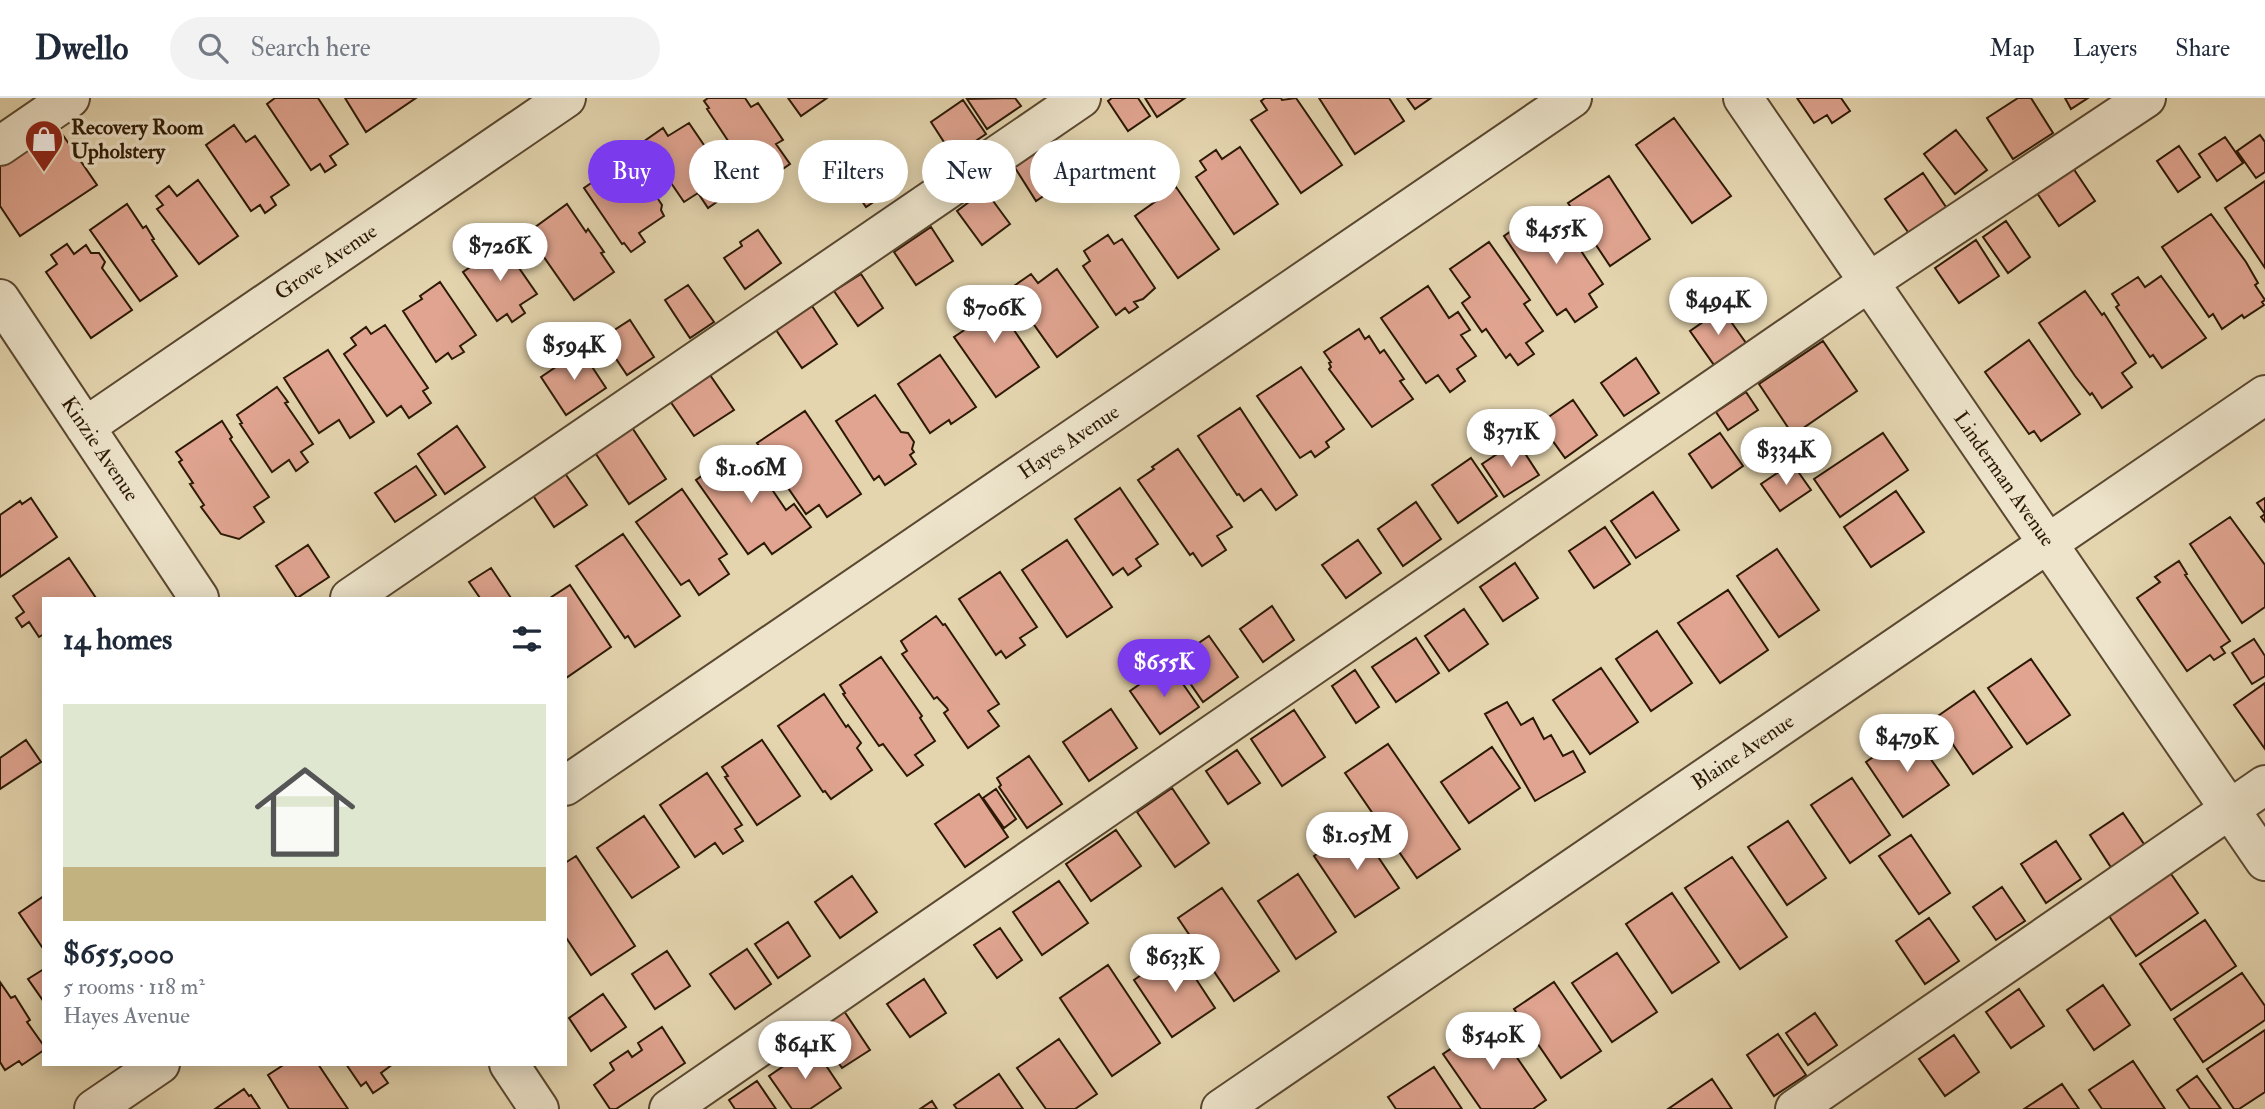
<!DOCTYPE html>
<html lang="en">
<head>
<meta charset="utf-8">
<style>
  body { margin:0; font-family:"IM FELL Double Pica",serif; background:#f2f2f3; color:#1f2937; height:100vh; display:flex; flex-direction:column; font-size:26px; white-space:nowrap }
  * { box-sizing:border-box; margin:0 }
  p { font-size:23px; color:#747a83 }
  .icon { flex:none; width:38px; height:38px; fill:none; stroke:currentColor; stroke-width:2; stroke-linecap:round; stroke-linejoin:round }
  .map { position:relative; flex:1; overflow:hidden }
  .side { position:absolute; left:42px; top:499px; width:525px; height:469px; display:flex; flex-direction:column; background:#fff; border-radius:0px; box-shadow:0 4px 18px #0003 }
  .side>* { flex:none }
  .hud { position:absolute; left:588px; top:42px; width:665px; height:63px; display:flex; gap:14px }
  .price { position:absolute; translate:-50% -60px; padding:0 16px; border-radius:24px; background:#fff; color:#222; font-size:23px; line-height:46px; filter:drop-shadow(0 2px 4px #0008) }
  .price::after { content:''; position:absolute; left:50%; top:42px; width:21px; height:16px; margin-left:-10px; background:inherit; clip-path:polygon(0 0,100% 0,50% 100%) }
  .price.selected { background:#7c3aed; color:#fff }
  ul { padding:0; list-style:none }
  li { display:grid; align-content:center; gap:14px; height:371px; padding:0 21px }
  li span { display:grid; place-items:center; height:217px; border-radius:0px; color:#555 }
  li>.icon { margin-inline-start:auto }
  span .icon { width:126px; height:126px; fill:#fffc; stroke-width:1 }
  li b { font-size:30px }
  h2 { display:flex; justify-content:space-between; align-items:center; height:84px; padding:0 21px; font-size:30px }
  .tag { padding:0 24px; border-radius:32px; background:#fff; box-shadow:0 4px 18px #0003; font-size:24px; line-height:63px }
  .tag.selected { background:#7c3aed; color:#fff }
  header { display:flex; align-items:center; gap:42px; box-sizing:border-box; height:98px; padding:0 35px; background:#fff; border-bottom:2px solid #e0e1e3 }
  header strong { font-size:33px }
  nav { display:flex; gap:38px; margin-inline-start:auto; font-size:24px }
  .search { width:490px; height:63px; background:#f2f2f3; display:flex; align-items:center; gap:18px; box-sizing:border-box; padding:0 24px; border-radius:38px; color:#747a83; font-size:26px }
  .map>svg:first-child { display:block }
</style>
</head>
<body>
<header>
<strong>Dwello</strong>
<div class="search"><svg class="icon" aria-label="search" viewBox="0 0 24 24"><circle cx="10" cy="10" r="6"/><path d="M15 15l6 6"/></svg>Search here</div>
<nav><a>Map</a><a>Layers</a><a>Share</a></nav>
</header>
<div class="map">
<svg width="2265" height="1011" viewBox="0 0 2265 1011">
  <rect width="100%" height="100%" fill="#e4d5af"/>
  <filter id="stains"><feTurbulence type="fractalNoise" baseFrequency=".00286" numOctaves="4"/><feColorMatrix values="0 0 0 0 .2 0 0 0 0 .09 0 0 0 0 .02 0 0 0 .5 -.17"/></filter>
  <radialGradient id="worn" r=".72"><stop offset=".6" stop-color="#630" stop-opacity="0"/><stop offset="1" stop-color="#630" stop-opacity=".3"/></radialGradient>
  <path fill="#e0a490" stroke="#2c1905" stroke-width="2" d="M275,0h43l30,46 -18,12 6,9 -11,7 -5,-8 -9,6 -44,-66z
    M345,0h71l-50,34z
    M708,0h37l6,9 7,-4 25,37 -7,4 14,20 -32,22 -51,-77 2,-1 -5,-7z
    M788,0h39l-26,18z
    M1015,0l6,8 -34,23 -20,-30z
    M1112,0h26l12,18 -22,15 -20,-30z
    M1145,0h40l-28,19z
    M1265,0h16l1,2 14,-2 46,67 -41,28 -50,-73 16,-10 -6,-9z
    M1319,0h70l15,23 -49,33z
    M1407,0h24l-16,11z
    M1797,0h44l9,13 -18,12 -5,-8 -13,8z
    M2018,0h13l22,35 -40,26 -26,-41z
    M2065,0h23l-17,11z
    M963,2l23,34 -33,22 -22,-34z
    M1674,20l57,78 -39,27 -56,-78z
    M689,25l32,47 6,-4 14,19 -33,23 -10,-15 -14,9 -41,-60 20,-14 5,8z
    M56,27l41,60 -77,51 -20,-30v-44z
    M234,27l12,17 9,-6 34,49 -18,12 5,8 -11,8 -5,-8 -9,6 -45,-66z
    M1956,32l31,40 -32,24 -31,-40z
    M2260,37l5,7v30l-9,6 -19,-27z
    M2225,39l18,26 -26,18 -18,-27z
    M1049,41l24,38 -3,1 2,4 -7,5 -2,-4 -27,18 -24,-38z
    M2179,48l21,31 -22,15 -21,-31z
    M1240,49l38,57 -44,30 -38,-57 10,-7 -6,-9 16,-11 6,9z
    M876,50l24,36 -34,23 -24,-36z
    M626,61l24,35 6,2 6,9 -1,5 3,6 -25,17 6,9 -14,10 -7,-9 -2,1 -38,-56z
    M2071,67l24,36 -36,25 -24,-36z
    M1923,75l25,37 -38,25 -25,-36z
    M1609,78l41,63 -40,27 -42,-63z
    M198,82l40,56 -39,28 -42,-55 6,-4 -7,-9 13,-10 8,10z
    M2265,83v87l-40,-60z
    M1176,89l43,62 -41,29 -43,-62z
    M985,92l25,34 -28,21 -25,-34z
    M127,106l16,24 3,-2 8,13 -2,1 25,36 -37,25 -50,-71z
    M567,106l19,28 2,-3 16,23 -3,1 13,19 -40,28 -47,-67z
    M1556,115l47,71 -14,10 8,13 -22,15 -9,-13 -9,6 -53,-79 23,-16 6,9z
    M2211,116l35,48 12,21 -3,2 10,15 -3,2 2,3 -20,13 -2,-3 -20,14 -9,-15 -4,3 -47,-70z
    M2006,123l24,36 -22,16 -25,-36z
    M931,129l22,34 -37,24 -22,-33z
    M758,132l23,33 -36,26 -21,-31 18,-12 -2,-4z
    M1108,137l6,9 8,-5 33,49 -12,11 -9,3 4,5 -9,6 -4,-5 -9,7 -33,-49 7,-5 -6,-10z
    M1976,142l23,36 -40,27 -24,-35z
    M501,144l36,52 -17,11 5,8 -13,9 -5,-8 -10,7 -34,-49 19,-13 -2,-3z
    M1489,144l41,58 -6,4 19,27 -17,12 8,11 -16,11 -8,-11 -4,4 -20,-29 -4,3 -20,-29 8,-6 -20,-28z
    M67,146l7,10 12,-9 5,8h8l6,9 -3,6 30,42 -41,28 -45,-66 11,-8 -6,-9z
    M1057,171l41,58 -41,30 -42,-59 2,-1 -6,-9 20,-14 7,9z
    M861,176l22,34 -25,18 -24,-35z
    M2161,178l45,62 -44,30 -9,-13 -3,2 -34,-50 3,-2 -7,-11 26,-17 7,10z
    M440,184l36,53 -16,11 4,6 -12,7 -4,-6 -12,9 -33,-51 19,-12 -2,-3z
    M688,187l26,37 -24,16 -25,-38z
    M1428,188l21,32 9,-6 12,18 -9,5 15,21 -19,13 8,12 -15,11 -12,-17 -12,8 -45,-65z
    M986,191l53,78 -43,30 -42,-60 18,-12 -12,-18z
    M2085,193l17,24 2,-2 32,50 -14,10 10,14 -30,21 -10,-15 -2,2 -15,-19 -36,-53z
    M812,208l25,38 -35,24 -26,-38z
    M1722,211l24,34 -32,22 -24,-34z
    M630,222l24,37 -27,18 -25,-37z
    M385,227l43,63 -5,3 8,12 -22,15 -8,-12 -14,10 -43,-62 12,-9 -5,-7 15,-11 5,7z
    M1359,231l6,10 4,-3 11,17 4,-3 20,29 -4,2 13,18 -41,28 -43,-58 2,-2 -2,-4 2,-1 -7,-10z
    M2029,242l51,74 -39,27 -7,-10 -5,3 -44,-62z
    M1823,243l34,50 -64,44 -34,-51z
    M328,252l46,72 -24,16 -11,-18 -20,13 -35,-55z
    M581,252l25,38 -40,27 -25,-38z
    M940,257l36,52 -25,17 -2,-4 -19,13 -32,-49z
    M1636,260l23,35 -35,23 -23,-33z
    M1301,269l43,62 -18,13 3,5 -14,10 -4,-6 -11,7 -43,-62z
    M710,277l24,35 -40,26 -24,-35z
    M277,289l11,15 -3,1 28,41 -12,8 7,10 -12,9 -7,-11 -17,12 -32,-48 2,-1 -5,-8z
    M1746,294l12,18 -30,20 -12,-18z
    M875,297l26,37 7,1 6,9 -2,7 2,3 -4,3 6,9 -31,21 -6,-9 -5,4 -38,-59z
    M1573,302l24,35 -32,23 -25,-35z
    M1240,310l57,87 -21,15 -15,-21 -17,12 -5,-7 -2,1 -39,-59z
    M805,313l56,83 -34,23 -8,-12 -13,9 -49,-71z
    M222,323l10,16 -2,2 39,58 -15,10 10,15 -25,17 -18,-5 -20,-27 3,-2 -14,-21 3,-1 -14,-21 3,-2 -6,-8z
    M457,328l28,41 -40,27 -27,-40z
    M631,328l35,53 -37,25 -35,-53z
    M1720,335l23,33 -31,22 -23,-34z
    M1883,335l25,37 -68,47 -26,-38z
    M1517,343l22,34 -35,22 -22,-33z
    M743,349l43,63 8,-6 17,23 -39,27 -8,-11 -16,11 -52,-74z
    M1178,351l54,78 -15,9 9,14 -24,16 -9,-13 -3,2 -52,-75 16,-11 -2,-2z
    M1471,360l26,38 -39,27 -26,-38z
    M1792,365l19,27 -31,21 -19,-27z
    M416,368l20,29 -41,27 -20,-29z
    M564,374l23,33 -33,22 -22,-33z
    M1120,390l38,56 -22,15 5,7 -13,9 -5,-7 -10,7 -38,-56z
    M682,391l45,65 -8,5 10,15 -30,21 -10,-15 -8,5 -45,-63z
    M1896,393l28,41 -53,35 -27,-40z
    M1653,394l26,38 -43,28 -25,-37z
    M31,400l26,39 -57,40v-62l20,-14 2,3z
    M2265,400v24l-4,-5 4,-3 -8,-11z
    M1416,404l25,37 -38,27 -25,-37z
    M2230,419l35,48v42l-23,16 -52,-79z
    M1605,429l25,37 -36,24 -25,-37z
    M623,436l57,82 -45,31 -7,-11 -3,2 -49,-72z
    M1067,442l45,67 -45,30 -45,-67z
    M1358,442l23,33 -35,25 -24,-33z
    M308,447l21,32 -32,21 -21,-32z
    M1777,451l42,61 -40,27 -42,-61z
    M69,460l27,40h-52v36l-5,3 -10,-15 -7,5 -6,-9 8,-6 -11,-16z
    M2179,463l8,13 -2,1 45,66 -9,6 4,6 -11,7 -4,-5 -23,16 -50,-73 23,-16 -5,-5z
    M1515,465l23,35 -35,23 -23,-34z
    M491,470l20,30h-31l-11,-16z
    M1000,474l37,55 -17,11 5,7 -19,13 -5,-7 -5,4 -37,-56z
    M570,487l41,62 -45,31 -1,-80h-15z
    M1728,492l40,60 -48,33 -42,-60z
    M1272,508l22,34 -31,22 -23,-33z
    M1464,511l24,35 -39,27 -24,-35z
    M936,518l7,9 2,-1 54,80 -11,7 11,15 -31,22 -24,-35 4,-3 -1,-2 -10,-11 -3,2 -32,-45 5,-3 -6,-10z
    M1657,533l35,52 -41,28 -35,-52z
    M1209,538l29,41 -35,25 -29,-42z
    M1416,540l23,35 -43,29 -24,-35z
    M2254,541l11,17v20l-13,8 -20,-31z
    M881,559l41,59 -2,2 15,23 -20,14 8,10 -16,11 -24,-32 -4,2 -36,-52 2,-1 -5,-8z
    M2031,561l39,56 -43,29 -39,-56z
    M1169,566l30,43 -39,27 -30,-43z
    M1601,570l37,54 -48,32 -37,-54z
    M1355,572l24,37 -23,16 -24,-37z
    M2265,585v66l-31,-44z
    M1974,593l38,56 -39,27 -38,-56z
    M824,596l22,33 2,-2 13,18 -4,5 15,22 -41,29 -6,-8 -2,1 -45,-66z
    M1507,604l14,23 12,-7 11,21 7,-4 12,21 10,-5 12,21 -50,29 -50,-87z
    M1111,611l26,39 -48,33 -26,-39z
    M1294,612l31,47 -43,29 -31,-47z
    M1911,633l38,54 -46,32 -37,-55z
    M26,642l15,22 -41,27v-31z
    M762,642l38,56 -43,29 -32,-48 3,-1 -6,-9z
    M1388,646l72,105 -43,29 -72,-105z
    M1492,649l28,41 -51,35 -28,-41z
    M1237,652l23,33 -32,21 -22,-33z
    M1029,658l33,48 -35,24 -28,-41 2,-2 -4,-7z
    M707,675l35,52 -7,4 8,12 -20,13 -8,-11 -20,14 -35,-52z
    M1852,680l38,57 -40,28 -39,-58z
    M1172,690l37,55 -34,24 -38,-55z
    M996,691l20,30 -12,9 -21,-30z
    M979,696l29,43 -43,30 -30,-43z
    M2123,715l25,37 -34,22 -24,-37z
    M644,718l35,51 -47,31 -35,-50z
    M1788,723l38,57 -39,27 -39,-58z
    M1358,729l41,61 -44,29 -41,-61z
    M1116,732l25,36 -50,35 -25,-37z
    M1911,737l39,58 -31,21 -40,-58z
    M2056,743l25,38 -35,24 -25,-39z
    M576,758l59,90 -44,29 -26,-39v-73z
    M1732,759l55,80 -47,32 -55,-81z
    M2169,773l29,42 -62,43 -29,-43z
    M1298,776l38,58 -40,27 -38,-58z
    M852,778l25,36 -37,26 -25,-36z
    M1059,783l29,42 -46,32 -29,-43z
    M2002,789l23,34 -29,19 -23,-33z
    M1222,790l57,83 -45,30 -56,-83z
    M1672,795l47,69 -47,31 -46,-69z
    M44,798v50l-2,1 -23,-34z
    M1929,820l30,43 -34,23 -29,-43z
    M2205,822l31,46 -65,44 -31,-46z
    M788,824l22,34 -32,22 -23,-34z
    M1000,830l22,32 -25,18 -23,-33z
    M747,851l24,35 -36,25 -25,-35z
    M1177,852l38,58 -43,29 -38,-57z
    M667,853l23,35 -35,23 -23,-35z
    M1617,855l40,59 -45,30 -40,-59z
    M1108,867l52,78 -48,33 -52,-78z
    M44,871v33l-16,-23z
    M2242,875l23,33v14l-62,42 -29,-43z
    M924,881l22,34 -36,24 -23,-33z
    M0,884l11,16 4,-2 15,24 -3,2 17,24v4l-22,15 -3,-4 -14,9 -5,-8z
    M1554,884l47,69 -40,27 -47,-69z
    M2103,887l27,40 -36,25 -27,-40z
    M2019,891l25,37 -33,22 -25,-36z
    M603,896l23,33 -35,24 -22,-33z
    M844,913l26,39 -28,18 -26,-38z
    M1815,915l22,32 -29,20 -22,-32z
    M1492,923l54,79 -13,9h-52l-38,-55z
    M662,929l23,36 -69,46h-6l-16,-24 20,-15 -4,-7 18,-12 4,6 10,-7 -4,-7z
    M2265,932v62l-26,17h-5l-27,-40z
    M1778,936l28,41 -32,21 -27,-41z
    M1954,937l25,37 -34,24 -26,-37z
    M1059,941l38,55 -22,15h-29l-29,-41z
    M813,948l28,42 -31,21h-18l-23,-33z
    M2133,963l32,48h-63l-13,-19z
    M285,966h33l30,45h-59l-21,-34z
    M346,966h47l-12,9 7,10 -15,10 -7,-11 -5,4z
    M1434,969l28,42h-66l-8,-12z
    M999,976l24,35h-66l-3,-4z
    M2197,978l24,33h-31l-13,-19z
    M1712,981l20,30h-64z
    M757,983l19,28h-41l-6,-9z
    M2062,986l17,25h-55z
    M244,991l5,7 2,-1 9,14h-45z
    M932,1003l5,8h-17z"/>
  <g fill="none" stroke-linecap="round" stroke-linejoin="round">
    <g stroke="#5a4830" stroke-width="42">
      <path id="minor" d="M1743,0l522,763
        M0,48l70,-48
        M0,201l199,299
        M85,329l481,-329
        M350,500l731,-500
        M565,688l1007,-688
        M509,966l30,45
        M94,1011l66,-45
        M669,1011l1200,-827 277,-184
        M1221,1011l1044,-714
        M1795,1011l470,-324"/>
    </g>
    <use href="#minor" stroke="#ede4cb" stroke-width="38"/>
  </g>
  <defs>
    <g id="shop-pin" transform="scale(2.0125)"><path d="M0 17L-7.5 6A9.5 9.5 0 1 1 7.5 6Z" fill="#8f2418" stroke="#ede4cb"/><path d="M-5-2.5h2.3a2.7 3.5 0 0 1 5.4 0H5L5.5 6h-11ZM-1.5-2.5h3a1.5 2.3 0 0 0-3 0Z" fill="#fff"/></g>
  </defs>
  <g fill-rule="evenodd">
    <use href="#shop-pin" x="44" y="41"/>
  </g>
  <g text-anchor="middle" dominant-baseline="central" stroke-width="7" stroke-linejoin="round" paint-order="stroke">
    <g font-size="21" font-weight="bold" fill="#2c1905" stroke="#ede4cb" text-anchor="start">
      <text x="71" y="29">Recovery Room<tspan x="71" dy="24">Upholstery</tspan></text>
    </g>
    <g font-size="21" fill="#2c1905" stroke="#ede4cb">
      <text transform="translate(326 164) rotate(-34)">Grove Avenue</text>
      <text transform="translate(1069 344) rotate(-34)">Hayes Avenue</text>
      <text transform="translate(100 351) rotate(56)">Kinzie Avenue</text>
      <text transform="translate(2004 381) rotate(55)">Linderman Avenue</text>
      <text transform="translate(1743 654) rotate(-34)">Blaine Avenue</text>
    </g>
  </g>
  <rect width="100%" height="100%" filter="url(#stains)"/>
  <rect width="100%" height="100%" fill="url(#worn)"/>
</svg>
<b class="price" style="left:1556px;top:168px">$455K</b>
<b class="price" style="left:500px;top:185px">$726K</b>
<b class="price" style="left:1718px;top:239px">$494K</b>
<b class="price" style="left:994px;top:247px">$706K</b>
<b class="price" style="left:574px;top:284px">$594K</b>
<b class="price" style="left:1511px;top:371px">$371K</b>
<b class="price" style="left:1786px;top:389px">$334K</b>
<b class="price" style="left:751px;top:407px">$1.06M</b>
<b class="price selected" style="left:1164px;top:601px">$655K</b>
<b class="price" style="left:1907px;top:676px">$479K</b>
<b class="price" style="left:1357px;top:774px">$1.05M</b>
<b class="price" style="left:1175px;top:896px">$633K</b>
<b class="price" style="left:1493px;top:974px">$540K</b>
<b class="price" style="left:805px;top:983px">$641K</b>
<div class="hud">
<a class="tag selected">Buy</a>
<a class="tag">Rent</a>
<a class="tag">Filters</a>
<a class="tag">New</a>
<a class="tag">Apartment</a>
</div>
<section class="side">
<h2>14 homes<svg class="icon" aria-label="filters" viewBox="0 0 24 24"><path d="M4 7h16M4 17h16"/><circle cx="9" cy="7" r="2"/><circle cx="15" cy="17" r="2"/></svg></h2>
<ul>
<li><span style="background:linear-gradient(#dfe7d0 75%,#c2b280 0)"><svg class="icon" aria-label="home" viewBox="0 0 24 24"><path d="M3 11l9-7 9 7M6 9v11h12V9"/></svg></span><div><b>$655,000</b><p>5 rooms · 118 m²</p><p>Hayes Avenue</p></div></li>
</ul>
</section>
</div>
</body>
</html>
